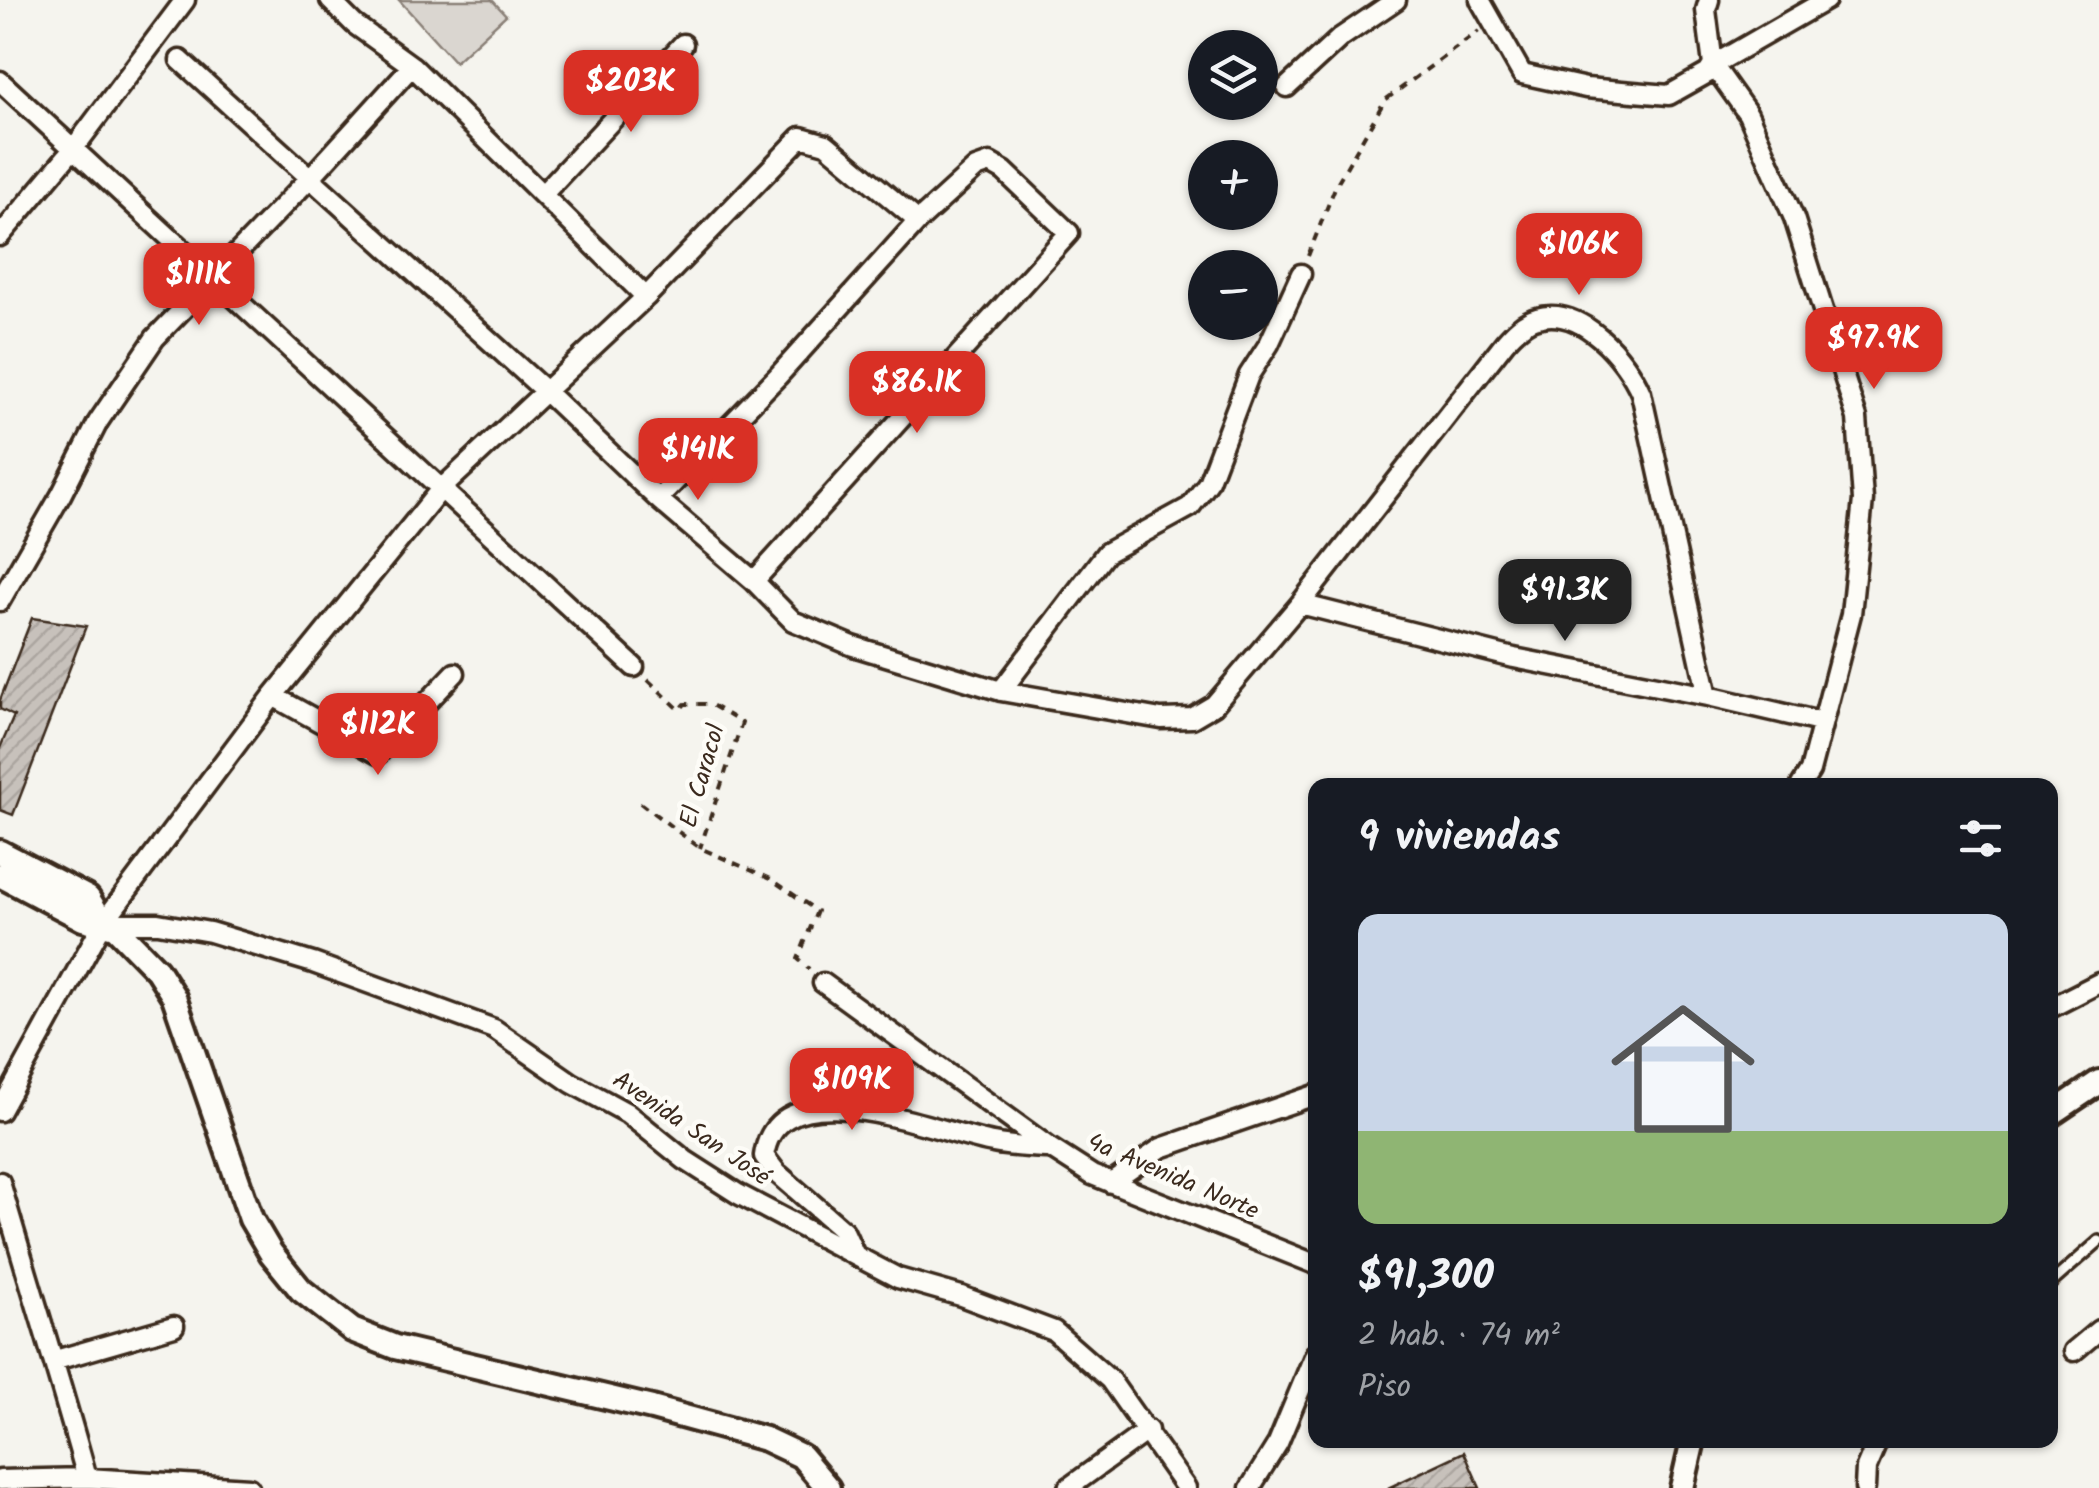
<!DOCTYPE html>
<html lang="es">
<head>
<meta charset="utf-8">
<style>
  body { margin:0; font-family:Kalam,sans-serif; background:#242831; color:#f1f3f6; height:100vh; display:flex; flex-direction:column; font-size:38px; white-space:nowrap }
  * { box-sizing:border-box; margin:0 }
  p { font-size:32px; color:#9ea1a6 }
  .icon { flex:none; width:55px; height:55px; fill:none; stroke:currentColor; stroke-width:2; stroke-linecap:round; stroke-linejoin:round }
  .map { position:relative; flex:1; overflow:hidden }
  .details { position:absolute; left:1308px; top:778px; width:750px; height:670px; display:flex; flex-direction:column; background:#171b24; border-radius:20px; box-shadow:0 2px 8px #0004 }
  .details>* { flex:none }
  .buttons { position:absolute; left:1188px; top:30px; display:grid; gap:20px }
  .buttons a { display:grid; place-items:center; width:90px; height:90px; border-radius:50%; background:#171b24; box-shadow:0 2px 8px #0004; font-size:50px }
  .price { position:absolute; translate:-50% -85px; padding:0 22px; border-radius:20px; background:#d93025; color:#fff; font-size:32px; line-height:65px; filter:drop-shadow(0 2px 5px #0008) }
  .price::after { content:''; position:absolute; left:50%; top:60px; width:30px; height:22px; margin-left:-15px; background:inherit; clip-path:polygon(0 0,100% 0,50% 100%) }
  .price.selected { background:#222; color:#fff }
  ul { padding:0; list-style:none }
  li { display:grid; align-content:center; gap:20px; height:530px; padding:0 50px }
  li span { display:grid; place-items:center; height:310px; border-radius:20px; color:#555 }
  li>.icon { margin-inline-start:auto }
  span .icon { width:180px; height:180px; fill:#fffc; stroke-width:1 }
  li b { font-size:42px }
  h2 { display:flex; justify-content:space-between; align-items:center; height:120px; padding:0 50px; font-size:42px }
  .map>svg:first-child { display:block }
</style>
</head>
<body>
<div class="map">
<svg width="2099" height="1488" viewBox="0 0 2099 1488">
  <defs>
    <pattern id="building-hatch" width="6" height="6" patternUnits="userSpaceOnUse" patternTransform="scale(2.5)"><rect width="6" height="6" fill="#c7c1bb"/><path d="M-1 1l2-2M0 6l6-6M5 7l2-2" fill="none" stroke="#aca6a0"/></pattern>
  </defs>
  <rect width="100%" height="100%" fill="#f5f4ee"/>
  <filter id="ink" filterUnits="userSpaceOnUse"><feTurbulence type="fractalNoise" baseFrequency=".01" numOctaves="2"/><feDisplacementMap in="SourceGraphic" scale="20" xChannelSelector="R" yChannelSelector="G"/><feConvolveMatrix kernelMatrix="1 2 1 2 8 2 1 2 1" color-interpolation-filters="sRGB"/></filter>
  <g filter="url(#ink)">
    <path fill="#dad6d0" stroke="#8a8077" stroke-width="2.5" d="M399,0h93l14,15 -51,47z"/>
    <path fill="url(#building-hatch)" stroke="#3b2a1e" stroke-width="2.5" d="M32,618l54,8 -73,189 -13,-5v-62l14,-32 -14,-7v-9z
      M1464,1452l16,36h-92z"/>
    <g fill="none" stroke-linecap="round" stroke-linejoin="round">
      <g stroke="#3b2a1e" stroke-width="16">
        <path id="service" d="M2050,1284l49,-43"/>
      </g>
      <g stroke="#3b2a1e" stroke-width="25">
        <path id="minor" d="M330,0l24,24 58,42 234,231
          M1480,0l42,74 64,14 83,7 39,-22 5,-8 113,-65
          M1709,0l-3,10 7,55 35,49 46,104 63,200 6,82 -12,114 -41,157 -9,14
          M180,60l364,330 114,109 96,82 39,40 60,25 148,45 160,28 31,-1 22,-13 86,-101 205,-262c8,-9 19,-21 32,-24 44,-13 89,40 104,75l67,303
          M0,81l634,586
          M1287,87l53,-49 56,-38
          M543,194l140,-150
          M0,236l74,-88 111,-148
          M658,499l120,-123 140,-155 58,-53 14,-5 14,8 65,62 -315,348
          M0,601l61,-106 37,-73 57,-84 155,-160 102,-112
          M1300,604l214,54 194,38 112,26
          M1001,691l105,-138 84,-46 18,-24 41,-108 20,-31 32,-70
          M273,696l105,58 77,-81
          M103,923h55l52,9 103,31 181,66 78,54 55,30 58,47 53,34 160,84 63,18 93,35 56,49 76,108
          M823,983l227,165 42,27 223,89
          M2050,1008l49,-25
          M0,1111l103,-188 170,-227 168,-207 205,-192 155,-160 25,7 92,77
          M0,1182c28,99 60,196 87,296
          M1111,1183l50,-35 154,-53
          M854,1253l-10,-22 -67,-58 -13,-17c13,-93 174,-23 229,-13 18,4 37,4 55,5
          M2074,1351l25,-21
          M56,1360l118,-34
          M0,1480l87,-2 162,10
          M1068,1488l80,-58
          M1250,1488l28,-45 37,-89
          M1865,1488l1,-20 12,-28"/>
      </g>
      <g stroke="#3b2a1e" stroke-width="30">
        <path id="secondary" d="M0,852l88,46 15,25
          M0,875l83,44 32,8 42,43 17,27 77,222 20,34 30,37 51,40 43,17 257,61 113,31 36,17 27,32
          M2050,1115l49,-33
          M1682,1488l11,-48"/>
      </g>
      <path stroke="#3b2a1e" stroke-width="4" stroke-dasharray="8 8" stroke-linecap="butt" d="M1308,256l28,-71 49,-85 94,-69
        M648,680l32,30 5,-6h25l32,19 -42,125
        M640,803l60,45 71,31 46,32 -19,48 11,10"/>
      <use href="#service" stroke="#fdfcf7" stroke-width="9"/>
      <use href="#minor" stroke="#fdfcf7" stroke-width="18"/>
      <use href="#secondary" stroke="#fdfcf7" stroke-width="22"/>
    </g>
  </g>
  <g text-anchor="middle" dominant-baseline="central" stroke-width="9" stroke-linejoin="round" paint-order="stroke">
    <g font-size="25" fill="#3b2a1e" stroke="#fdfcf7">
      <text transform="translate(703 776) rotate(-74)">El Caracol</text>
      <text transform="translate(691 1129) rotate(34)">Avenida San José</text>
      <text transform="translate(1173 1177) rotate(23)">4a Avenida Norte</text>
    </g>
  </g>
</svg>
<div class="buttons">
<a><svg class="icon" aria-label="layers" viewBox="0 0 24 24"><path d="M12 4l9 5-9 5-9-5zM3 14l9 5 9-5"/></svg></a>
<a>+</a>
<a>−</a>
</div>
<b class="price" style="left:631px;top:135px">$203K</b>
<b class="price" style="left:1579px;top:298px">$106K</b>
<b class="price" style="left:199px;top:328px">$111K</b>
<b class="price" style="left:1874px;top:392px">$97.9K</b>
<b class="price" style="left:917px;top:436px">$86.1K</b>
<b class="price" style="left:698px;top:503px">$141K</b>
<b class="price selected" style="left:1565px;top:644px">$91.3K</b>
<b class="price" style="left:378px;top:778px">$112K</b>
<b class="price" style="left:852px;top:1133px">$109K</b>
<section class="details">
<h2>9 viviendas<svg class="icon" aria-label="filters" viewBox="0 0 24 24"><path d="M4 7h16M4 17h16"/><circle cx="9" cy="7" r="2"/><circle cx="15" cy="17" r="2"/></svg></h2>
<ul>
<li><span style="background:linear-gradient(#c9d6e8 70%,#8fb573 0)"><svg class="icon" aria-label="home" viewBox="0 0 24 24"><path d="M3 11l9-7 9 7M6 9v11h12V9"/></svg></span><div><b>$91,300</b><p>2 hab. · 74 m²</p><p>Piso</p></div></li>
</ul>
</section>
</div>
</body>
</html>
